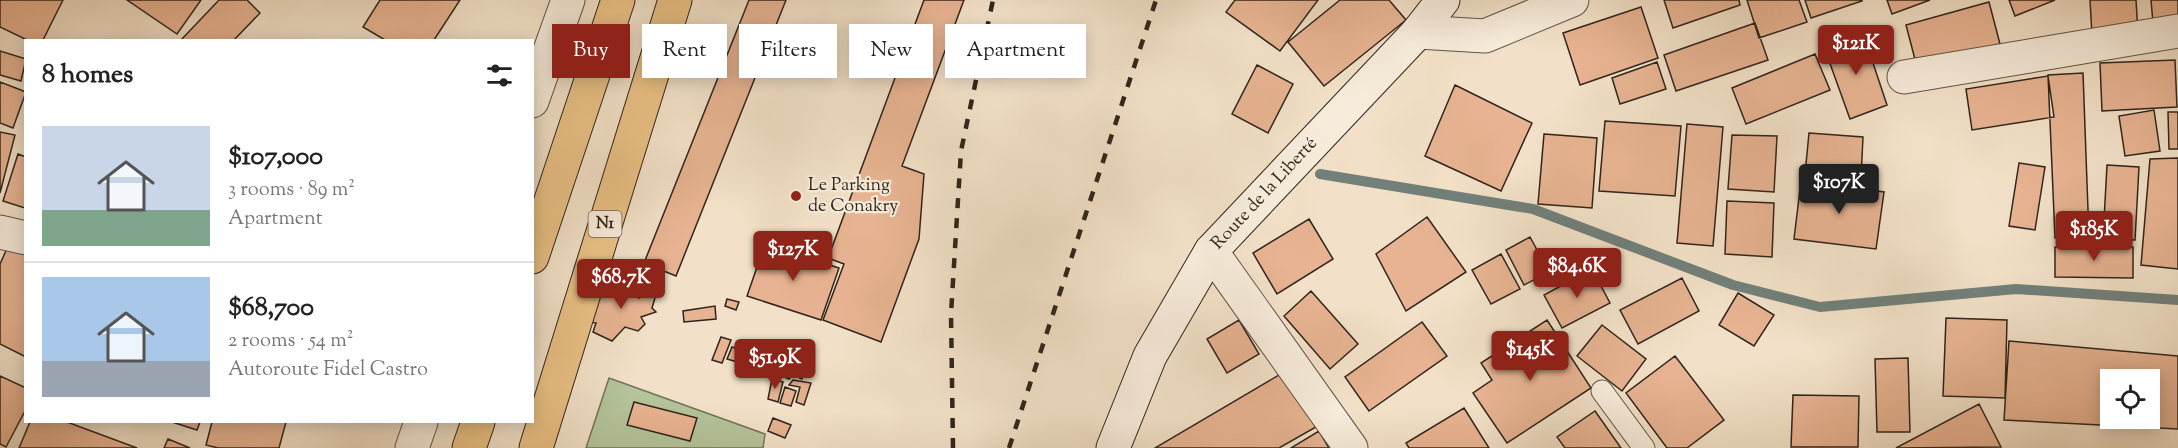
<!DOCTYPE html>
<html lang="en">
<head>
<meta charset="utf-8">
<style>
  body { margin:0; font-family:"Sorts Mill Goudy",serif; background:#f6f6f6; color:#222; height:100vh; display:flex; flex-direction:column; font-size:22px; white-space:nowrap }
  * { box-sizing:border-box; margin:0 }
  p { font-size:20px; color:#767676 }
  .icon { flex:none; width:33px; height:33px; fill:none; stroke:currentColor; stroke-width:2; stroke-linecap:round; stroke-linejoin:round }
  .map { position:relative; flex:1; overflow:hidden }
  .details { position:absolute; left:24px; top:39px; width:510px; height:384px; display:flex; flex-direction:column; background:#fff; border-radius:0px; box-shadow:0 3px 15px #0003 }
  .details>* { flex:none }
  .banner { position:absolute; left:552px; top:24px; width:570px; height:54px; display:flex; gap:12px }
  .buttons { position:absolute; left:2100px; top:369px; display:grid; gap:12px }
  .buttons a { display:grid; place-items:center; width:60px; height:60px; border-radius:0px; background:#fff; box-shadow:0 3px 15px #0003; font-size:30px }
  .price { position:absolute; translate:-50% -51px; padding:0 14px; border-radius:6px; background:#8f2418; color:#fff; font-size:20px; line-height:39px; filter:drop-shadow(0 2px 3px #0008) }
  .price::after { content:''; position:absolute; left:50%; top:36px; width:18px; height:14px; margin-left:-9px; background:inherit; clip-path:polygon(0 0,100% 0,50% 100%) }
  .price.active { background:#222; color:#fff }
  ul { padding:0; list-style:none }
  li { display:flex; align-items:center; gap:18px; height:150px; padding:0 18px }
  li+li { border-top:2px solid #e0e0e0 }
  li span { display:grid; place-items:center; flex:none; width:168px; height:120px; border-radius:0px; color:#555 }
  li>.icon { margin-inline-start:auto }
  span .icon { width:72px; height:72px; fill:#fffc; stroke-width:1 }
  li b { font-size:26px }
  h2 { display:flex; justify-content:space-between; align-items:center; height:72px; padding:0 18px; font-size:26px }
  .pill { padding:0 21px; border-radius:0px; background:#fff; box-shadow:0 3px 15px #0003; font-size:21px; line-height:54px }
  .pill.active { background:#8f2418; color:#fff }
  .map>svg:first-child { display:block }
</style>
</head>
<body>
<div class="map">
<svg width="2178" height="448" viewBox="0 0 2178 448">
  <rect width="100%" height="100%" fill="#f2e1c8"/>
  <filter id="stains"><feTurbulence type="fractalNoise" baseFrequency=".00333" numOctaves="4"/><feColorMatrix values="0 0 0 0 .2 0 0 0 0 .09 0 0 0 0 .02 0 0 0 .5 -.17"/></filter>
  <radialGradient id="worn" r=".72"><stop offset=".6" stop-color="#630" stop-opacity="0"/><stop offset="1" stop-color="#630" stop-opacity=".3"/></radialGradient>
  <path fill="#b4c49b" stroke="#72745c" stroke-width="1.5" d="M609,378l156,56 -2,14h-177z"/>
  <g fill="none" stroke-linecap="round" stroke-linejoin="round">
    <path stroke="#71807b" stroke-width="10" d="M1320,174l213,35 200,76 87,22 196,-18 162,11"/>
  </g>
  <path fill="#e7b392" stroke="#30251c" stroke-width="1.5" fill-rule="evenodd" d="M0,0h63l-20,40h-16l-27,-13z
    M127,0h74l-24,34z
    M219,0h28l13,13 -26,27h-53z
    M380,0h80l-26,40h-49l-22,-13z
    M749,0h37l-110,276 -32,-13z
    M924,0h40l-62,166 22,8 -5,65 -38,103 -58,-22 21,-56 -16,-6z
    M1235,0h83l-38,51 -54,-39z
    M1340,0h49l17,20 -82,66 -36,-44z
    M1664,0h75l1,5 -67,23z
    M1747,0h52l8,22 -48,16z
    M1805,0h57v1l-51,17z
    M1887,0h43l-38,14z
    M2009,0h46l-40,16z
    M2090,0h46l2,32 -46,3z
    M2151,0h27v20l-25,3z
    M1989,2l11,42 -83,23 -11,-42z
    M1641,7l17,51 -78,27 -17,-52z
    M1755,23l13,37 -92,31 -12,-36z
    M1863,33l24,72 -37,14 -26,-72z
    M0,51l26,8 -5,22 -21,-6z
    M1815,54l15,36 -84,34 -14,-36z
    M2175,60l2,47 -75,4 -2,-48z
    M1657,62l9,27 -46,15 -8,-26z
    M1257,65l36,19 -25,49 -36,-19z
    M2083,73l6,164 -34,1 -7,-163z
    M2048,76l6,41 -82,13 -6,-41z
    M0,82l26,10 -13,36 -13,-5z
    M1455,85l77,38 -31,68 -76,-35z
    M2154,110l6,41 -35,5 -6,-40z
    M2168,112h10v37h-9z
    M1605,121l76,5 -6,70 -76,-5z
    M1687,124l36,3 -10,119 -36,-3z
    M0,132l15,3 -15,58z
    M1809,133l54,4 -2,41 -56,-4z
    M1544,134l53,4 -5,70 -54,-4z
    M1732,135l45,1 -3,56 -46,-3z
    M18,154l8,3 -1,51 -22,-7z
    M2178,158v111l-37,-4 9,-106z
    M2019,163l26,4 -10,63 -26,-4z
    M2107,165l32,2 -4,73 -32,-1z
    M1801,181l83,11 -8,57 -82,-10z
    M1727,201l47,2 -2,54 -47,-3z
    M1427,217l39,55 -60,39 -30,-57z
    M1309,219l24,40 -56,35 -24,-41z
    M1530,237l19,35 -25,13 -18,-35z
    M9,244l17,8v105l-26,-13v-80z
    M765,244l74,24 -18,52 -74,-24z
    M2055,247h78v31l-78,-1z
    M1501,254l19,35 -29,15 -19,-34z
    M1592,269l18,34 -48,25 -18,-33z
    M1682,278l17,33 -61,33 -18,-34z
    M621,282l3,7 5,-4h14l-4,13 10,-4 6,4 -3,10 4,4 -15,5 4,7 -7,7 -13,-4 -13,14 -19,-9 3,-9 -7,-1 9,-30 13,-1 2,-5z
    M1311,291l47,53 -28,25 -46,-53z
    M1738,293l36,22 -20,31 -35,-21z
    M727,299l12,3 -3,8 -11,-4z
    M715,306l1,13 -32,3 -1,-11z
    M1946,318l61,2 -2,78 -62,-2z
    M1239,320l20,34 -32,19 -20,-34z
    M1547,320l44,68 -84,55 -34,-50 19,-13 -11,-17z
    M1422,322l25,34 -78,55 -24,-34z
    M1602,325l44,34 -24,32 -45,-35z
    M721,337l10,3 -9,23 -10,-3z
    M2009,341l169,15v73l-174,-9zM2110,380h40v38h-40z
    M732,347l23,7 -4,12 -24,-7z
    M760,355l20,5 -7,13 -19,-6z
    M1675,356l49,64 -37,28h-20l-41,-55z
    M1908,358l2,74h-33l-2,-73z
    M784,361l19,14 -1,4 -9,-4 -4,4 -13,-6z
    M1284,372l32,55 -37,21h-124z
    M0,376l26,12v21l-20,38 -6,-3z
    M772,379l11,3 -5,20 -10,-3z
    M793,380l18,3 -7,22 -8,-3 4,-15 -11,-2z
    M785,387l11,4 -5,15 -11,-3z
    M1793,395l66,1 -1,51h-67z
    M634,402l63,16 -7,23 -63,-16z
    M1979,404l22,43 -105,1z
    M1464,408l25,40h-80l-3,-5z
    M1595,411l26,37h-56l-8,-11z
    M773,418l18,7 -6,13 -17,-7z
    M30,422h37l70,26h-118z
    M172,422h28l-3,8z
    M212,422h74l-7,26h-61l-12,-3z
    M1319,431l10,17h-38z
    M168,439l22,9h-26z"/>
  <g fill="none" stroke-linecap="round" stroke-linejoin="round">
    <g stroke="#605447" stroke-width="23">
      <path id="lane" d="M1602,391l42,57"/>
    </g>
    <g stroke="#605447" stroke-width="35">
      <path id="street" d="M1418,32l67,4 87,-36
        M1904,77l274,-46
        M532,101l36,-101
        M0,232l26,6
        M1211,251l140,197
        M412,448l9,-26"/>
    </g>
    <g stroke="#30251c" stroke-width="35">
      <path id="secondary" d="M1113,448l37,-92 61,-105 207,-219 25,-32"/>
    </g>
    <g stroke="#30251c" stroke-width="35">
      <path id="highway" d="M532,257l86,-257
        M469,448l9,-26
        M536,448l139,-448"/>
    </g>
    <use href="#lane" stroke="#f7ecdb" stroke-width="21"/>
    <use href="#street" stroke="#f7ecdb" stroke-width="33"/>
    <use href="#secondary" stroke="#f7ecdb" stroke-width="33"/>
    <use href="#highway" stroke="#e9c084" stroke-width="33"/>
    <path stroke="#30251c" stroke-width="4.5" stroke-dasharray="10 10" stroke-linecap="butt" d="M953,448l-2,-134 10,-163 32,-151
      M1009,448l147,-448"/>
  </g>
  <circle fill="#8f2418" stroke="#f7ecdb" stroke-width="2" cx="796" cy="196" r="6"/>
  <g text-anchor="middle" dominant-baseline="central" stroke-width="4.5" stroke-linejoin="round" paint-order="stroke">
    <rect fill="#f7ecdb" stroke="#6c6155" stroke-width="1.5" x="588.5" y="211" width="33" height="26" rx="4.5"/>
    <g font-size="16" font-weight="bold" fill="#30251c">
      <text x="605" y="224">N1</text>
    </g>
    <g font-size="18" fill="#30251c" stroke="#f7ecdb" text-anchor="start">
      <text x="808" y="186">Le Parking<tspan x="808" dy="21">de Conakry</tspan></text>
    </g>
    <g font-size="18" fill="#30251c" stroke="#f7ecdb">
      <text transform="translate(1265 194) rotate(-47)">Route de la Liberté</text>
    </g>
  </g>
  <rect width="100%" height="100%" filter="url(#stains)"/>
  <rect width="100%" height="100%" fill="url(#worn)"/>
</svg>
<div class="buttons">
<a><svg class="icon" aria-label="locate" viewBox="0 0 24 24"><circle cx="12" cy="12" r="6"/><path d="M12 2v4M12 18v4M2 12h4M18 12h4"/></svg></a>
</div>
<b class="price" style="left:1856px;top:76px">$121K</b>
<b class="price active" style="left:1839px;top:215px">$107K</b>
<b class="price" style="left:2094px;top:262px">$185K</b>
<b class="price" style="left:793px;top:282px">$127K</b>
<b class="price" style="left:1577px;top:299px">$84.6K</b>
<b class="price" style="left:621px;top:310px">$68.7K</b>
<b class="price" style="left:1530px;top:382px">$145K</b>
<b class="price" style="left:775px;top:390px">$51.9K</b>
<div class="banner">
<a class="pill active">Buy</a>
<a class="pill">Rent</a>
<a class="pill">Filters</a>
<a class="pill">New</a>
<a class="pill">Apartment</a>
</div>
<section class="details">
<h2>8 homes<svg class="icon" aria-label="filters" viewBox="0 0 24 24"><path d="M4 7h16M4 17h16"/><circle cx="9" cy="7" r="2"/><circle cx="15" cy="17" r="2"/></svg></h2>
<ul>
<li><span style="background:linear-gradient(#c9d6e8 70%,#7fa58c 0)"><svg class="icon" aria-label="home" viewBox="0 0 24 24"><path d="M3 11l9-7 9 7M6 9v11h12V9"/></svg></span><div><b>$107,000</b><p>3 rooms · 89 m²</p><p>Apartment</p></div></li>
<li><span style="background:linear-gradient(#a9c7e8 70%,#9aa5b1 0)"><svg class="icon" aria-label="home" viewBox="0 0 24 24"><path d="M3 11l9-7 9 7M6 9v11h12V9"/></svg></span><div><b>$68,700</b><p>2 rooms · 54 m²</p><p>Autoroute Fidel Castro</p></div></li>
</ul>
</section>
</div>
</body>
</html>
